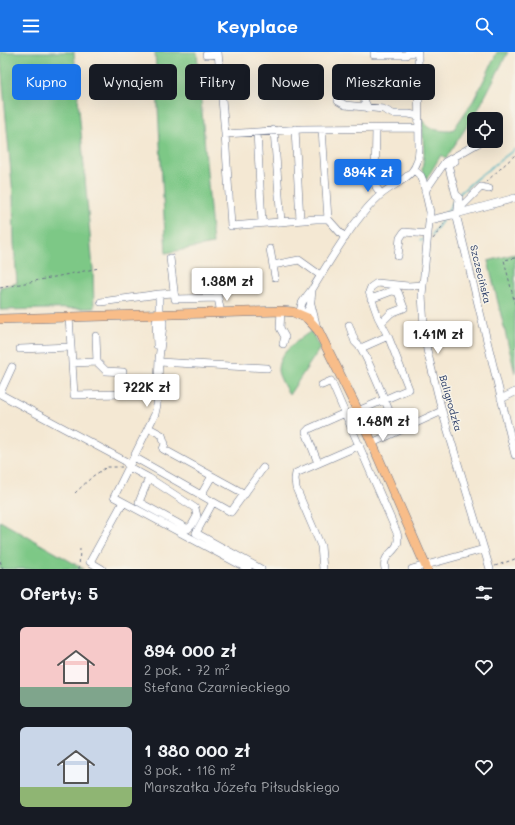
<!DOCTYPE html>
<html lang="pl">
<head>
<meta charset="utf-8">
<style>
  body { margin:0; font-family:Mali,sans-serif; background:#20242c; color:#f1f3f6; height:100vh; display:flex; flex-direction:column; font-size:15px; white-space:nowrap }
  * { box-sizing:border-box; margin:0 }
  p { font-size:13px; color:#9ea1a6 }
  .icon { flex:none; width:22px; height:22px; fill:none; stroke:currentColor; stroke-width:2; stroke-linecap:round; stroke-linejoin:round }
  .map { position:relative; height:517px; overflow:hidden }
  .sheet { display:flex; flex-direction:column; background:#171b24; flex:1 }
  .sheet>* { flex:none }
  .guide { position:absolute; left:12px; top:12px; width:491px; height:36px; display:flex; gap:8px }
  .fabs { position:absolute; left:467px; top:60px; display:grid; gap:8px }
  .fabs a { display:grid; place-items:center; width:36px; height:36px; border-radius:6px; background:#171b24; box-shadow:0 4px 16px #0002; font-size:20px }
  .price { position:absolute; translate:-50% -34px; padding:0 9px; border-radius:4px; background:#fff; color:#222; font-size:13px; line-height:26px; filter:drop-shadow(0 1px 2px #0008) }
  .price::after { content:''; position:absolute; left:50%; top:24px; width:12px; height:9px; margin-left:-6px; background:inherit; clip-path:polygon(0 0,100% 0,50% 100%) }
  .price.active { background:#1a73e8; color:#fff }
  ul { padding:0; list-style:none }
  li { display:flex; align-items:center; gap:12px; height:100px; padding:0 20px }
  li span { display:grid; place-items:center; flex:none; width:112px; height:80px; border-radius:6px; color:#555 }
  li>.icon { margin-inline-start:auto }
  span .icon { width:48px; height:48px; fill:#fffc; stroke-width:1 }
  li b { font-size:17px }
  h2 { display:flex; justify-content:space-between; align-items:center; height:48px; padding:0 20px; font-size:17px }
  .tag { padding:0 14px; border-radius:6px; background:#171b24; box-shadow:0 4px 16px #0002; font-size:14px; line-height:36px }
  .tag.active { background:#1a73e8; color:#fff }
  header { display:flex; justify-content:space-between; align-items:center; height:52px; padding:0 20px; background:#1a73e8; color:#fff; font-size:18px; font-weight:800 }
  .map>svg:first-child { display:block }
</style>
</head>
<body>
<header><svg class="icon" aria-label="menu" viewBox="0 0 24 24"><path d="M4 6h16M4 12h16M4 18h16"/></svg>Keyplace<svg class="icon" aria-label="search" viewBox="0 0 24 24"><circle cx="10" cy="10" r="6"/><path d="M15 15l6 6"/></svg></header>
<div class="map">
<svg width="515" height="517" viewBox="0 0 515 517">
  <rect width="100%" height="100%" fill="#f7f3e8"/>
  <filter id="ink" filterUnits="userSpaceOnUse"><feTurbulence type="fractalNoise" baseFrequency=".025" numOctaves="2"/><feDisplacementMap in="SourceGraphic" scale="8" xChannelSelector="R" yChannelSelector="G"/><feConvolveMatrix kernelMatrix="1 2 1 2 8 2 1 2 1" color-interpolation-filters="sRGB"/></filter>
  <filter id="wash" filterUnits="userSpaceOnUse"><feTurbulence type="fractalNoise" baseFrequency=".012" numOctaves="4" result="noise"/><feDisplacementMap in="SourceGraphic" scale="16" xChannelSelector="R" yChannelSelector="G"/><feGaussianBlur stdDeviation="0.9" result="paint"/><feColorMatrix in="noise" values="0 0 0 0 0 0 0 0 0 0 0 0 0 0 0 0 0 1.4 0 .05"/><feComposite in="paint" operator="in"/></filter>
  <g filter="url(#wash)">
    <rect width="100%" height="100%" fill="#f4e8d3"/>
    <path fill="#7dc886" stroke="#4c7c72" d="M0,0h74l19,217 1,39 -94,2v-23l17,-4 -3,-40 -1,-48z
      M155,0h42l16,192 -47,9z
      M497,0h11l-29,56 -33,50 -5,-3 -15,25 -4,-10 2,-16 -2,-34 6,7 9,3 10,1 7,-2 19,-28 14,-27z
      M515,202v119l-27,-112z
      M311,279l9,17 -31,47c-3,-6 -11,-19 -11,-25 0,-18 21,-30 33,-39z
      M0,469l82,47 2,1h-84z"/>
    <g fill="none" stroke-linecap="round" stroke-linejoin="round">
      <path stroke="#45b2c2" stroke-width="1.5" d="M459,142l18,-16 38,-29
        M446,161l10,-15
        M432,183l10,-14
        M420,188h3"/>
    </g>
  </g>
  <g filter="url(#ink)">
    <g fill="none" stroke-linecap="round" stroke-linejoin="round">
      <g stroke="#677087" stroke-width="8">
        <path id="minor" d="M218,0l7,82
          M374,0v3h32l2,-2h10
          M206,3l12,-1
          M363,33c0,8 0,16 5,23
          M338,34v15l7,4 38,4 10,5h16l9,2
          M295,77l5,91
          M322,77l6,90
          M376,77l-1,54 1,4 5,7
          M274,78l7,92
          M257,80l5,91
          M455,109l-7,3 8,31 3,2 -1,12
          M414,118l7,6 2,5 7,31 -8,83 2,31 3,24 15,61 48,158
          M425,139l20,-29 37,-21
          M458,158l23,-23 8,2
          M456,162l59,-16
          M430,168l26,-6 59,241
          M345,186l-17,-19h-12l-85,7 -6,-92 77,-5 117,-1
          M270,197l5,28
          M398,204l2,-18 4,-6 24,2
          M170,206l5,41 43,-1 3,15
          M273,213l26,-5 21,15
          M215,227l3,19
          M312,237c-1,10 0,22 -11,27l-1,-5 2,-8c3,-5 7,-10 11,-15 18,-29 38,-64 62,-88 19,-20 43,-19 44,-50l-1,-98
          M174,241l-15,1v21l4,7v3l-4,34 -2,46 -2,9 -41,83 134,72
          M371,247l21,-8 6,1 6,16 -13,5 -10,10
          M101,250l58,-8
          M311,252l6,24
          M281,259l-1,17 5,9 -2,7
          M69,265l2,30
          M349,273l6,17 6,6
          M388,284l-27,12c15,27 24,55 37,83
          M157,293l-1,-23 3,-7
          M20,297l51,-2 3,48 49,-1v-22l-17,-1 -9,-9 -1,-26
          M159,310l108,6
          M72,311l25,-1
          M322,333l9,-4 66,152c6,20 -16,18 -12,36
          M0,341l12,-26
          M0,342l125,67 4,6 20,11 -10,24 49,27 4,-4 5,-9 -2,-8 -46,-30
          M501,347l14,-7
          M358,359l51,-22 -21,-53 -10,-19 -9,-25 2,-5 6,-4 31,3 15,-1
          M149,376l13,7 3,9 -2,5 82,45
          M372,391l70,-32
          M134,405l97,55 32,-44
          M318,411l-12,-31 3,-3 36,-16
          M201,443l11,-19
          M213,450l-17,31 65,36
          M102,517l-12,-7 33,-60
          M323,517l-2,-23 -25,-58 -1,-9 1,-6 64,-28
          M412,517l72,-20"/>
      </g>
      <g stroke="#677087" stroke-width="10">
        <path id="major" d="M0,267l281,-8 12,1 14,6 11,12 40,81 69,158"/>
      </g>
      <path stroke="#677087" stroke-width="1" stroke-dasharray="3 3" stroke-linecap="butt" d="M486,130l29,-27
        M433,187l11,-15
        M515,206l-11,2 11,44
        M0,236l99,-20
        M514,296h1
        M75,441l18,-17 14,-9h15
        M0,509l3,8
        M495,514l20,-7
        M79,517l1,-20"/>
      <use href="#minor" stroke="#fff" stroke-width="7"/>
      <use href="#major" stroke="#f8bd89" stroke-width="9"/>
    </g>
  </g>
  <g text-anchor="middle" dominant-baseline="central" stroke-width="3" stroke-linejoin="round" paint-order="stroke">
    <g font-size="10" fill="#1b2f5e" stroke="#f7f3e8">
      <text transform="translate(481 222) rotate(76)">Szczecińska</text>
      <text transform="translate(451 351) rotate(74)">Baligrodzka</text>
    </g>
  </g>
</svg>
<div class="fabs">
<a><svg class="icon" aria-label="locate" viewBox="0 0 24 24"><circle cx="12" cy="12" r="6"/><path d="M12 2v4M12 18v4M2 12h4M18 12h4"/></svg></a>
</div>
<b class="price active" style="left:368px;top:141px">894K zł</b>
<b class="price" style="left:227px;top:250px">1.38M zł</b>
<b class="price" style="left:438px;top:303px">1.41M zł</b>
<b class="price" style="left:147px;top:356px">722K zł</b>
<b class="price" style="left:383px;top:390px">1.48M zł</b>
<div class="guide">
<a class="tag active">Kupno</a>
<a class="tag">Wynajem</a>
<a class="tag">Filtry</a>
<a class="tag">Nowe</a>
<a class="tag">Mieszkanie</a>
</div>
</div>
<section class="sheet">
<h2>Oferty: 5<svg class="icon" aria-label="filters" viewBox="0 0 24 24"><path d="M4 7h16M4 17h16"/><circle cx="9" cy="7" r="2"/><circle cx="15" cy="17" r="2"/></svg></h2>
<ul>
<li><span style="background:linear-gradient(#f6c9c9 75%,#7fa58c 0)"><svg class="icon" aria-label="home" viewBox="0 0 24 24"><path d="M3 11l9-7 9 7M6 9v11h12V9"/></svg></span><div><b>894 000 zł</b><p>2 pok. · 72 m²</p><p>Stefana Czarnieckiego</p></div><svg class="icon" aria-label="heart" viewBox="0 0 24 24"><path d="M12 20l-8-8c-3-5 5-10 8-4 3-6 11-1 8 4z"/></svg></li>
<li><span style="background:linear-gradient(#c9d6e8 75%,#8fb573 0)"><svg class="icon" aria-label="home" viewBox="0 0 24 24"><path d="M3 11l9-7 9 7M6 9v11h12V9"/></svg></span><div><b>1 380 000 zł</b><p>3 pok. · 116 m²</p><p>Marszałka Józefa Piłsudskiego</p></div><svg class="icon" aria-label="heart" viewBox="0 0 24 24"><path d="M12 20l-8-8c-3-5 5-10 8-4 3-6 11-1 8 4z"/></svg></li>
</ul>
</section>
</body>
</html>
